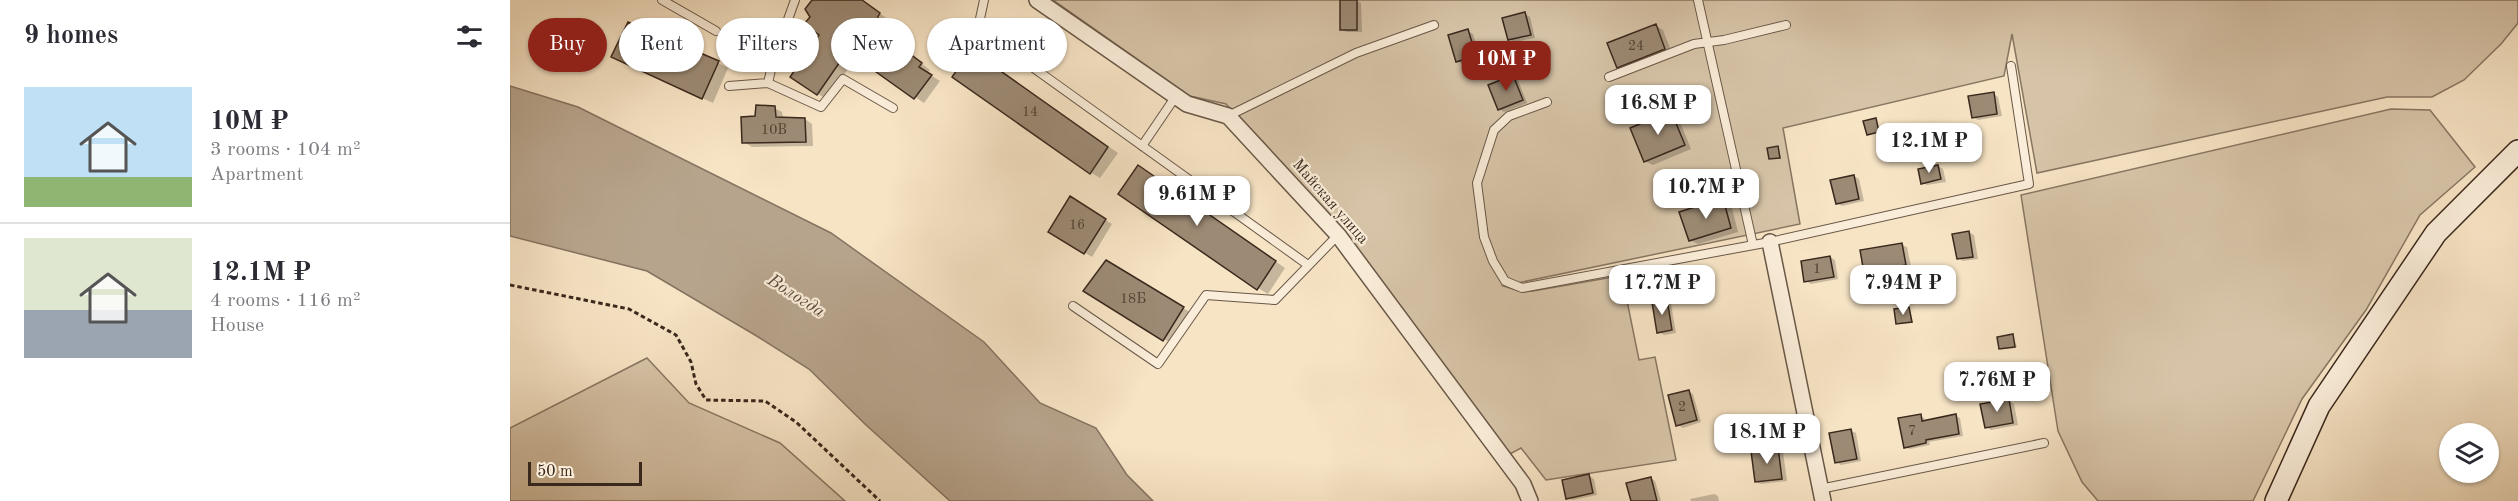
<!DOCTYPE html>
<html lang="en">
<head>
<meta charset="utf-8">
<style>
  body { margin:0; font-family:"Old Standard TT",serif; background:#f2f2f3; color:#2b2b33; height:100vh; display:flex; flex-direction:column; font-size:22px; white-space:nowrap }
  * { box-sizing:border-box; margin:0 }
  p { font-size:20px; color:#7c7c81 }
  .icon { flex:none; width:33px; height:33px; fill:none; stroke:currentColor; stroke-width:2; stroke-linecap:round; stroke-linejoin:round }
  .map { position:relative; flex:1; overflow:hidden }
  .sheet { display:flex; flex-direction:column; background:#fff; width:510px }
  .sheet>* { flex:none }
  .hud { position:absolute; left:18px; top:18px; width:570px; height:54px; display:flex; gap:12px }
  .controls { position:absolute; left:1929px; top:423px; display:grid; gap:12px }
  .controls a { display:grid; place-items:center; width:60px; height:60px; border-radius:50%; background:#fff; box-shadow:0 2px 4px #0004; font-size:30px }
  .scale { position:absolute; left:18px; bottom:15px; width:114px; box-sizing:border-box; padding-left:6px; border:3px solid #3a281d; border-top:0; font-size:16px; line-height:21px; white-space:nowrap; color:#3a281d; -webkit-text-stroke:4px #faedd9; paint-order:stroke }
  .price { position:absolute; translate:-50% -51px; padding:0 14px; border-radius:12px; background:#fff; color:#222; font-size:20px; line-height:39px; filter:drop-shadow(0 2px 3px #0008) }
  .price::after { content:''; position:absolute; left:50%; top:36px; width:18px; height:14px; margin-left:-9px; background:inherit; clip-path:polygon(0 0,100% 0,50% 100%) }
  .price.current { background:#8f2418; color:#fff }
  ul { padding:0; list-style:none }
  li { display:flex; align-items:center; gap:18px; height:150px; padding:0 24px }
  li+li { border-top:2px solid #e1e1e2 }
  li span { display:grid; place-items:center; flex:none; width:168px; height:120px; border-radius:0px; color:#555 }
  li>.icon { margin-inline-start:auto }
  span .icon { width:72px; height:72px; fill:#fffc; stroke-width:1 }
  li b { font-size:26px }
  h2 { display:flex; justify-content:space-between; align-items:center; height:72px; padding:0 24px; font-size:26px }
  .tag { padding:0 21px; border-radius:27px; background:#fff; box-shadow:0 2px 4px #0004; font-size:21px; line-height:54px }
  .tag.current { background:#8f2418; color:#fff }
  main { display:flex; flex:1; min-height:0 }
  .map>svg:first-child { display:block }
</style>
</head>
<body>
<main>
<section class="sheet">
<h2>9 homes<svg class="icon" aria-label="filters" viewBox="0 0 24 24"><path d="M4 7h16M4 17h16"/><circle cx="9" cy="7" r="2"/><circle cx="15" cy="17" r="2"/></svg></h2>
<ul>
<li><span style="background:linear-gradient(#bfe0f5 75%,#8fb573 0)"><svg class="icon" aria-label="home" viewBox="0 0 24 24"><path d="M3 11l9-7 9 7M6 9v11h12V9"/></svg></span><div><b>10M ₽</b><p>3 rooms · 104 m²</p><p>Apartment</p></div></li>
<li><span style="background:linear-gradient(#dfe7d0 60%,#9aa5b1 0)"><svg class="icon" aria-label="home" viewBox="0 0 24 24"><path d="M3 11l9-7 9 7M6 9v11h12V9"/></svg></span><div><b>12.1M ₽</b><p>4 rooms · 116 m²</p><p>House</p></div></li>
</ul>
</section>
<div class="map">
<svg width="2008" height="501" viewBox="0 0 2008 501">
  <rect width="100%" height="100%" fill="#f7e4c5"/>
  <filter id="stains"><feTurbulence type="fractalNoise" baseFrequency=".00333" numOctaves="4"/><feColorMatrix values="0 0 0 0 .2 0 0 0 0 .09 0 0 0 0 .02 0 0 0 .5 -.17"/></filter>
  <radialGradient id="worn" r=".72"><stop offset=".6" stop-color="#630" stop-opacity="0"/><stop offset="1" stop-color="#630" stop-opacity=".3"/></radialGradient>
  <path fill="#d7c4a8" stroke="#887662" stroke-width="1.5" d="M543,0h1465v23l-17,21 -37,36 -32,17h-45l-350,76 -25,-139 -8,42 -221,52 17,96 -297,62 19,6 11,-1 80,-14 10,4 16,79 16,-3 21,103 -130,20 -25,-32 -13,7 -166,-223 -116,-128 -36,-8z
    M1881,109l39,1 45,57 -55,48 -54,95 -64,89 -49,102h-155l-16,-19 -24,-51 -37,-236z
    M137,358l42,45 91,40 65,58h-335v-73z"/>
  <path fill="#b7a48c" stroke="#857260" stroke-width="1.5" d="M0,86l68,21 253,126 153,109 56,61 56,25 31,47 26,26h-203l-84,-76 -57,-56 -54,-34 -108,-64 -137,-35z"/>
  <path fill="#0003" d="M303,0h48l28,20 -8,13 49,37 -3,3 13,8 -16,22 -59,-41 -4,4 -8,-4 -26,37 -9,-5 3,-59 -10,-18z
    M846,0l5,3 1,29h-15l-5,-2z
    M1015,14l5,3 5,21 -21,4 -5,-3z
    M1145,25l8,5 9,23 -46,18 -8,-4z
    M958,31l5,3 7,24 -18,6 -5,-3z
    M103,57l105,6 10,5 -15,35z
    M471,57l137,96 -18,25 -10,-6z
    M1003,77l5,3 9,23 -23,9 -5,-3z
    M1483,94l5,3 4,19 -24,4 -5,-3z
    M264,108l8,4 1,6 22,1 7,5 1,22 -61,1 -8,-5 13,-25z
    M1161,113l7,4 13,32 -38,16 -8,-4z
    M1268,148l3,10 -11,1z
    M1428,166l5,3 3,13 -19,3 -4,-2z
    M638,173l137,95 -17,26 -10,-6z
    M1344,176l5,3 5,22 -22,5 -5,-3z
    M560,198l42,26 -20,33 -42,-26z
    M1213,199l8,5 7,28 -40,12 -8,-4z
    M1459,232l5,3 4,24 -15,2 -5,-3z
    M1392,245l5,2 4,20 -41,8 -4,-3z
    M1320,257l5,3 3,19 -27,5 -5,-3z
    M596,262l87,52 -19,31 -10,-6z
    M1126,285l5,17 -9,2 -2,-1z
    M1156,301l5,3 5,29 -12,2 -5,-3z
    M1399,308l4,15h-16z
    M1503,336l4,11 -16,1z
    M1178,391l5,3 8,28 -18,6 -5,-3z
    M1499,401l5,3 4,21 -27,5 -5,-3z
    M1410,416l4,2 1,4 31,-6 4,2 3,18 -34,6 1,3 -20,4 -5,-2z
    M1341,431l5,2 5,28 -20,4 -5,-3z
    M1268,449l5,3 4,29 -26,3 -5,-2z
    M1079,476l5,3 3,16 -24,5 -5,-2z
    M1140,478l5,3 6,20h-28z
    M1204,494l4,2 1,5h-28l-1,-2z"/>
  <path fill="#9c8a74" stroke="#3a281d" stroke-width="1.5" d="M302,0h50l18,13 -7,13 49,37 -3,4 13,8 -18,24 -59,-42 -5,5 -6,-6 -27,39 -27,-18 29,-42 -15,-11 6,-7 -5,-8z
    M830,0h17v30h-17z
    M1015,12l6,23 -23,5 -6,-22z
    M118,22l91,39 -17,38 -91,-42z
    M1146,24l9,25 -48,19 -10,-25z
    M958,29l8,27 -20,6 -8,-27z
    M461,50l137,97 -18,27 -138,-97z
    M1003,75l10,25 -25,10 -10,-25z
    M1484,92l3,22 -25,4 -4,-22z
    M246,105l19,1 1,11 29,1 1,24 -64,1 -1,-26 14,-1z
    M1161,111l14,34 -41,17 -14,-34z
    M1366,118l3,14 -12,3 -4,-14z
    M1268,146l2,12 -11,1 -2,-11z
    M628,165l138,96 -19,29 -139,-96z
    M1428,165l3,14 -20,5 -3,-15z
    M1344,175l5,24 -23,5 -6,-24z
    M560,196l36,23 -22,35 -36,-22z
    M1213,198l8,30 -42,13 -10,-29z
    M1459,231l4,26 -16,2 -5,-25z
    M1392,243l4,22 -42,8 -4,-23z
    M1320,256l4,21 -30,5 -3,-21z
    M596,260l78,47 -21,34 -80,-50z
    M1127,284l3,17 -11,2 -4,-17z
    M1157,299l5,31 -15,3 -5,-31z
    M1399,307l3,15 -16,2 -2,-15z
    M1503,334l2,13 -16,2 -2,-12z
    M1179,390l8,30 -21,6 -8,-31z
    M1499,399l4,24 -28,5 -5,-24z
    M1411,414l1,7 34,-7 3,20 -33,6v3l-22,5 -6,-30z
    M1341,429l6,30 -22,4 -6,-30z
    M1268,447l4,32 -27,3 -4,-31z
    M1079,474l4,19 -27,6 -4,-19z
    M1141,477l6,24h-26l-5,-18z"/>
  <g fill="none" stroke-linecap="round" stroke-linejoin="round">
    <g stroke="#695747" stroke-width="10">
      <path id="lane" d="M152,0l54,31
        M285,0l-22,61 -5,22 53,24 22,-28 50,29
        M474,0l-6,28 330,237
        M1188,0l55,245
        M1099,77l85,-33 30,-4 62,-15
        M219,86l39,-3
        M1037,102l-38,14 -15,14 -17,53 7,54 9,24 12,20 17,7 248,-46 259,-58 -18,-118
        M718,116l128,-63 78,-28
        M632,146l34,-50
        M563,306l85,58 48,-69 69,5 63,-65
        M1310,489l224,-46"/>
    </g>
    <g stroke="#695747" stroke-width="18">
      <path id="street" d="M527,0l150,104 41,12 110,119 185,249 7,17
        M1260,242l53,259"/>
    </g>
    <g stroke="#3a281d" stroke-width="24">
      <path id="secondary" d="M1766,501l43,-95 117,-173 82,-82"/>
    </g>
    <path stroke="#3a281d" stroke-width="3" stroke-dasharray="4.5 3" stroke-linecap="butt" d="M0,285l119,24 47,26 15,27 5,22 10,16 59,1 31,21 84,79"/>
    <use href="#lane" stroke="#faedd9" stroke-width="8"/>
    <use href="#street" stroke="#faedd9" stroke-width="15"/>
    <use href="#secondary" stroke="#faedd9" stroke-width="21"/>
  </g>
  <g text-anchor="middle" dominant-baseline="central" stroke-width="4.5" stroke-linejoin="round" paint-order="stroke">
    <g font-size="14" fill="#524033">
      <text x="1126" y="46">24</text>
      <text x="520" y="112">14</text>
      <text x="264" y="130">10В</text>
      <text x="567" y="225">16</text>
      <text x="1307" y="269">1</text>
      <text x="623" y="299">18Б</text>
      <text x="1172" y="407">2</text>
      <text x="1402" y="431">7</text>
    </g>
    <g font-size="16" fill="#3a281d" stroke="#faedd9">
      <text transform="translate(820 202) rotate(49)">Майская улица</text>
    </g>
    <g font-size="18" font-style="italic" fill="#604d3e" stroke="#faedd9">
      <text transform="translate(286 296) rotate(33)">Вологда</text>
    </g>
  </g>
  <rect width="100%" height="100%" filter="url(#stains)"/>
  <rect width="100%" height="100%" fill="url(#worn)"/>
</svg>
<div class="controls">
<a><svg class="icon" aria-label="layers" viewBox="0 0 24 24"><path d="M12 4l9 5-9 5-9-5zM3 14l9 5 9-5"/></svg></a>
</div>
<div class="scale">50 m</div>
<b class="price current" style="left:996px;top:92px">10M ₽</b>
<b class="price" style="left:1148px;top:136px">16.8M ₽</b>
<b class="price" style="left:1419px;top:174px">12.1M ₽</b>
<b class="price" style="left:1196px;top:220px">10.7M ₽</b>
<b class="price" style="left:687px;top:227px">9.61M ₽</b>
<b class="price" style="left:1152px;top:316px">17.7M ₽</b>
<b class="price" style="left:1393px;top:316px">7.94M ₽</b>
<b class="price" style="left:1487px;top:413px">7.76M ₽</b>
<b class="price" style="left:1257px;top:465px">18.1M ₽</b>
<div class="hud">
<a class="tag current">Buy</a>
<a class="tag">Rent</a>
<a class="tag">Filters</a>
<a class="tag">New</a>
<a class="tag">Apartment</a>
</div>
</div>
</main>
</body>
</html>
